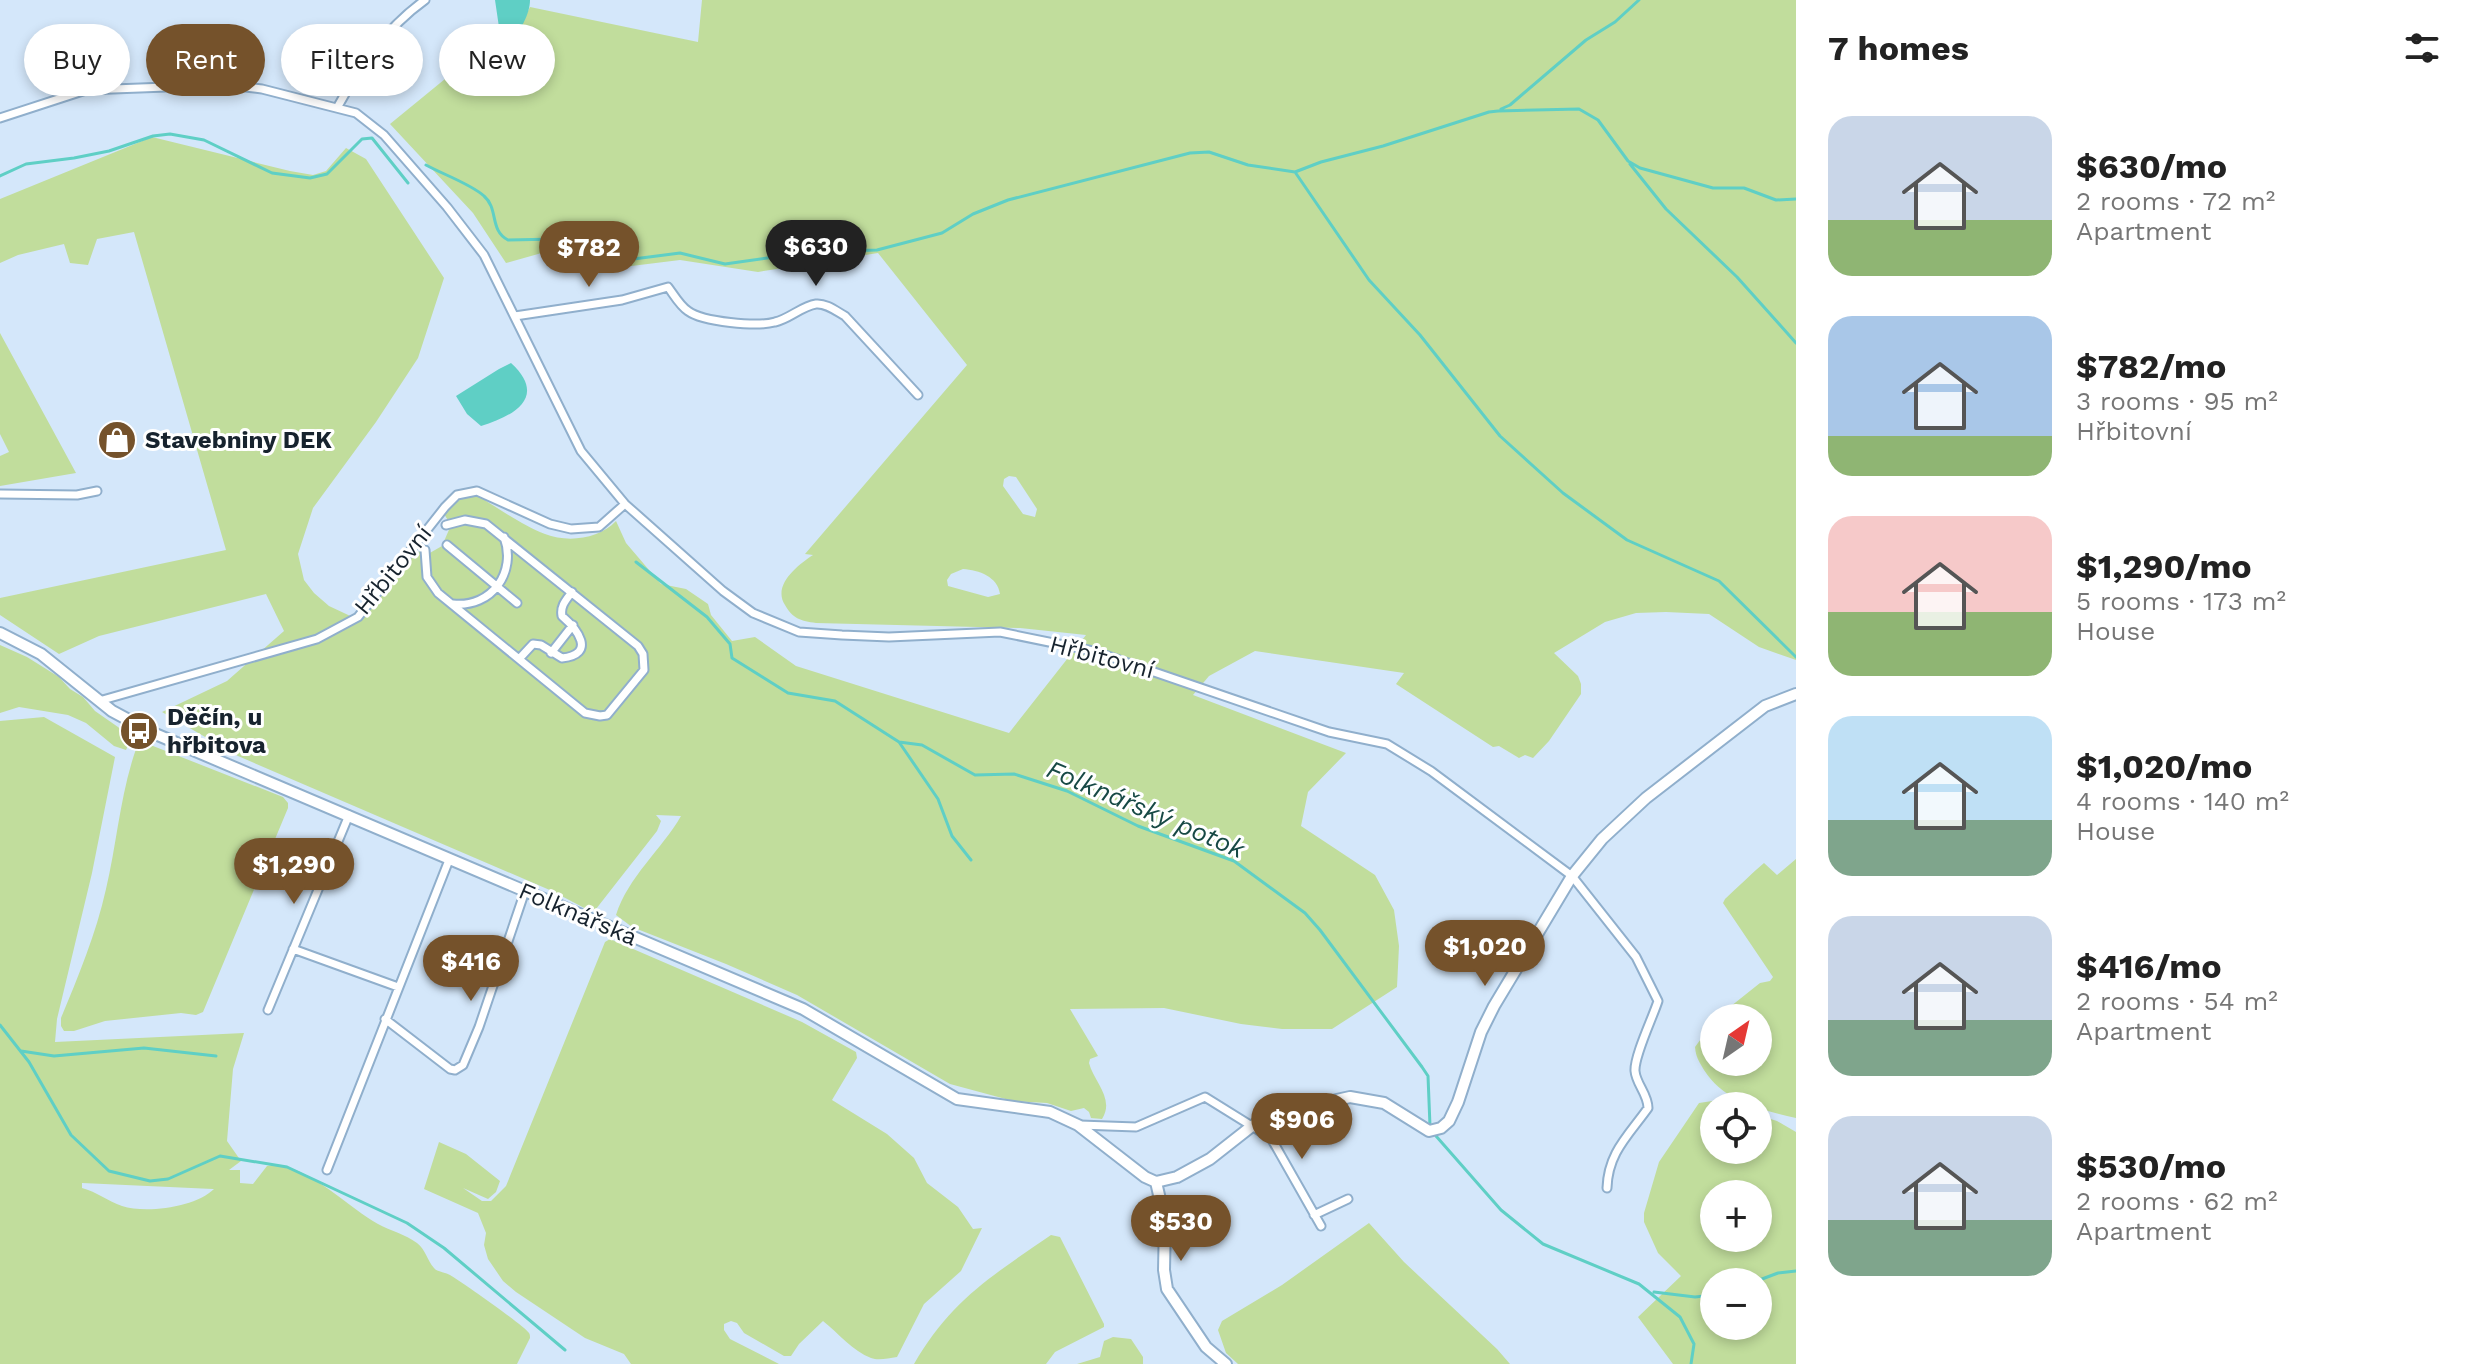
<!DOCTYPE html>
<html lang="en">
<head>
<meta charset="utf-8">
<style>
  body { margin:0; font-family:"Work Sans",sans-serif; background:#f2f2f2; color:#222; height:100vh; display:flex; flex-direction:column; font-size:30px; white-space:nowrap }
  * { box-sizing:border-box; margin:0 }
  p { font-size:26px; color:#767676 }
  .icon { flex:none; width:44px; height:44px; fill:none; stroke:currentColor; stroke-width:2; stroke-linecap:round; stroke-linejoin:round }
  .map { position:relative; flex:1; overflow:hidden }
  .panel { display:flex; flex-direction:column; background:#fff; width:680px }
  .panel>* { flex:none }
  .top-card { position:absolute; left:24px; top:24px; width:760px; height:72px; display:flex; gap:16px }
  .needle { width:52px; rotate:34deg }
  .tools { position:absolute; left:1700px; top:1004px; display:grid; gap:16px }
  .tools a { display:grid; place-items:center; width:72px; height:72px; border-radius:50%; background:#fff; box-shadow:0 4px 12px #0003; font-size:40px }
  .price { position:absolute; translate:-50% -68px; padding:0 18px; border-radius:28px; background:#75522b; color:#fff; font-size:26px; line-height:52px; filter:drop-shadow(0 2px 4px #0008) }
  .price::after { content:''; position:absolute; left:50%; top:48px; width:24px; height:18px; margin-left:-12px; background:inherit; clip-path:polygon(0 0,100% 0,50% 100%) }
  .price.active { background:#222; color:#fff }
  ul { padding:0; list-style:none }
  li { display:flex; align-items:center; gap:24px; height:200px; padding:0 32px }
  li span { display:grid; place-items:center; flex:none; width:224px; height:160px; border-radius:24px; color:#555 }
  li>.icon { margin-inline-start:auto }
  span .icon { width:96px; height:96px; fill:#fffc; stroke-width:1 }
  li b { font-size:34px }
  h2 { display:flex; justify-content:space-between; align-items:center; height:96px; padding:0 32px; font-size:34px }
  .chip { padding:0 28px; border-radius:36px; background:#fff; box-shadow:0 4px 12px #0003; font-size:28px; line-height:72px }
  .chip.active { background:#75522b; color:#fff }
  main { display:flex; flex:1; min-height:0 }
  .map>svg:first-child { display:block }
</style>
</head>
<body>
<main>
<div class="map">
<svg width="1796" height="1364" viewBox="0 0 1796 1364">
  <rect width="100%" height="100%" fill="#d4e7fa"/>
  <path fill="#c1dd9c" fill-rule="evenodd" d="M702,0h1094v660l-37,-13 -50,-33 -43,-2 -30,1 -31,9 -51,31 24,23 3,8v10l-32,47 -16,17 -8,-3 -6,3 -20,-12 -6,1 -97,-63 8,-11 -149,-22 -46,25 -16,19 153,58 -38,39 -7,34 74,49 19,35 5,36 -2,41 -65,42h-50l-41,-5 -77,-16 -94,1 28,47 -8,3 -1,4c5,19 26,36 13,56l-11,-1 -2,-6 -5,-4 -13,3 -24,-8 -34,-2 -63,-17 -153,-89 -71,-31 -94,-37 -16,-12c12,-38 46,-66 65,-99l-25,-1 5,6 -4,10 -61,78 -6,2 -38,-20 -314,-135 -76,-44 65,-31 57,-50 -18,-37 -167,42 -40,18 -59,-39v-17l226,-48 -92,-318 -37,7 -9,26 -18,-2 -6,-19 -46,11 -18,8v-64l152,-62 138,34 23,4 13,-4 20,-23 20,11 78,119 -26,80 -42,64 -63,86 -15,46 6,26 10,13 15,13 32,15 55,-70 12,3 14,-8 9,-21 -7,-11c9,-12 18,-18 34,-18 20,12 45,30 67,38 23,9 54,5 71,-13l10,22 35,41 25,5 22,15 3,11 21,26 23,-4 41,29 213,67 77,-98 -66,-7 -204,-5c-15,-2 -23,-4 -31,-18 -13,-20 13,-40 28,-50l-8,-1 162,-189 -89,-112 -120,19 -78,-12 -97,12 -27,-23 -50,14 -33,-50 -83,-89 110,-90 9,6 7,-5 14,-28 168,35zM1009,476l7,1 21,32 -2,8 -12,-3 -20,-28 1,-7zM963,569c16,1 35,8 37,25l-12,3 -40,-11 -1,-6 4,-6z
    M0,333l76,140 -76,13v-30l9,-4 -9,-18z
    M0,645l27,12 32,20 11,12 13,8 12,14 23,16 13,12 -5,11 -12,-4 -28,-23 -18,-8 -49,-8 -19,6z
    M44,717l71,40 -23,116 -35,146 -2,23 189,-9 -11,36 -6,72 14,20 -12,9h11v13l13,1 14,-18c32,-9 83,43 111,58 13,7 27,10 39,19 9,7 10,17 17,25 3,4 11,4 16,7 10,6 75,51 79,58 1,1 1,4 1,5l-13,26h-517v-643zM82,1183l131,6h1c-18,18 -68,25 -92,17 -14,-5 -25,-14 -40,-18z
    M148,744l135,53 5,6v5l-85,204 -7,3 -15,-2 -76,8 -31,10h-10l-3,-5v-8c17,-41 35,-84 45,-129 11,-46 14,-94 30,-140z
    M1796,859v259c-34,-8 -72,-16 -92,-48 -5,-9 -8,-12 -9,-23l19,-26v41h44v-44h-42l44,-35 10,-2 3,-4 -50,-74 2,-4c13,-12 26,-25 39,-36l13,12z
    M610,939l192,83 54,30 1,6 -25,42 55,34 27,24 13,25 31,24 15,22 9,-1 -21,43 -37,33 -27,53c-9,1 -18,4 -26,1 -18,-7 -33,-25 -48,-37l-24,23 -8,12h-7l-40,-23 -7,-10 -6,-2 -7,3v6l6,9 49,25h-148l-7,-10 -39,-16 -69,-46 -13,-11 -15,-22 -4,-14 2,-12 -8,-20 -54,-24 15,-47 27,12 34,27 -4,11 -8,7 -25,-11 19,13h9l15,-15 99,-244z
    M1719,1100l15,6h-20v44h44v-35l19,6 19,11v232h-123l-35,-47 43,-41 -23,-23 -14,-31v-9l15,-51 40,-59zM1714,1194h44v44h-44zM1714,1282h44v44h-44z
    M1369,1223l35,39 93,87 13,15h-272l-12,-11 -8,-23 4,-9 60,-36z
    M1051,1235l9,2 44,87v3l-49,25 -9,12h-132c37,-64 79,-89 137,-129z
    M1113,1337l18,2 12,18v7h-66l23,-7 4,-16z"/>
  <path fill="#5fcfc5" d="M495,0h35c0,14 -10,33 -21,40l-9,-6z
    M511,363c37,34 3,53 -30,63l-14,-12 -11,-18 43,-27z"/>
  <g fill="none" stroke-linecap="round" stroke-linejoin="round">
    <path stroke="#5fcfc5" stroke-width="3" d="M1501,109l9,-4 76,-65 29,-18 24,-22
      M1630,164l36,45 71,68 59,66
      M426,165c16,9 45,19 58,31 15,13 5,34 24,44l49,-1 18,24 9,2 27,-3
      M1295,172l74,108 51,55 80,101 63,57 64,47 92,41 77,76
      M0,176l26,-12 48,-6 35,-7 44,-15 17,-2 34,6 68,33 38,5 17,-4 35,-35 10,-1 36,45
      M618,261l62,-8 45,11 84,-12 68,-2 65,-17 31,-19 35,-14 182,-47 19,-1 39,13 47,7 26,-10 62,-16 106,-34 9,-1 81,-2 19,11 30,41 12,7 73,20h31l32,12 20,-1
      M636,562l71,55 23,27 2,14 56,35 47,8 64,41 23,3 53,30 39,-1 53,17 71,35 96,35 71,52 15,17 102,137 6,9 2,50
      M899,742l39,57 14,37 19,24
      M0,1025l29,37 42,73 38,36 41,10 18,-2 52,-23 67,11 120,56 37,25 121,102
      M21,1051l33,5 90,-8 72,8
      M1436,1136l65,74 42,34 96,40 41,33 14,27 -3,20
      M1754,1282l24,-9 18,-2
      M1654,1292l41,5 19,-2"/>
    <g stroke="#90afcc" stroke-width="11">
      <path id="street" d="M337,108c23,-42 49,-80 88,-108
        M0,118l86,-28 108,-4h42l26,3 94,24 28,22 63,72 37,48 97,196 44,53 98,87 30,22 46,19 43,3 47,2 111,-5 93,19 236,81 58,12 44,27 141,105 64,81 22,44c-5,16 -24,55 -23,70 1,13 13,23 13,37 -20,28 -40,45 -41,80
        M515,316l107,-16 46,-13c6,8 12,19 20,24 15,11 69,16 87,11 14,-3 27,-16 41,-18 10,-1 20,7 29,12l73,79
        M0,494l77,1 20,-4
        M447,545l70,58
        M425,550l2,27 11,16 147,120 15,3 7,-1 37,-45 -1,-16 -5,-8 -152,-122 -21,-4 -19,5
        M453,604c39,4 64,-32 51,-67
        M551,653l22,-28
        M519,659l14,-15 8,1 21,13c35,-4 15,-29 0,-42 -2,-10 4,-16 10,-24
        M99,701l218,-62 41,-22 87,-110 12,-12 20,-4 73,33 21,5 28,-2 26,-23
        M293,949l105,38
        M268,1010l81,-195
        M385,1019l65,50 5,1 8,-5 16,-38 46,-136
        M1269,1118l2,20
        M1080,1125l56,2 69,-30 66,41 50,88
        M327,1170l122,-310
        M1314,1215l34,-16"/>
    </g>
    <g stroke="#90afcc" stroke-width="14">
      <path id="secondary" d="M0,633l41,21 71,57 41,22 650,276 154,90 93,13 28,13 67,52 11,5
        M1156,1182l21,-5 33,-18 42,-33 30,-17 19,-1 49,-11 34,6 45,28 12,-3 8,-7 9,-19 23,-70 13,-26 78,-130 30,-37 44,-41 119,-92 31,-12
        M1156,1182l9,39 -1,49 3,19 39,58 20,17"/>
    </g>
    <use href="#street" stroke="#fff" stroke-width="7"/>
    <use href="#secondary" stroke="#fff" stroke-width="10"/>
  </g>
  <defs>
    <g id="shop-disc" transform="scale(2)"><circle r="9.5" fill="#75522b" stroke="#fff"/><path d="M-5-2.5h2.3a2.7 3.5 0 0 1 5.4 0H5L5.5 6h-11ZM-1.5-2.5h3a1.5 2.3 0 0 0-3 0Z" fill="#fff"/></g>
    <g id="bus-disc" transform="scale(2)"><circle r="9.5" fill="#75522b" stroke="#fff"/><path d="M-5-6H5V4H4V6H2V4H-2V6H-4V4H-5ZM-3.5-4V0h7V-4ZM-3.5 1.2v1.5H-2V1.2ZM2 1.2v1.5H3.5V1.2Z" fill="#fff"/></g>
  </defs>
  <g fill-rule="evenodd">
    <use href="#shop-disc" x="117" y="440"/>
    <use href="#bus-disc" x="139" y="731"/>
  </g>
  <g text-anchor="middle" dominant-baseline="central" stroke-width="6" stroke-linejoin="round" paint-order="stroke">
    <g font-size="24" font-weight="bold" fill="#17232e" stroke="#fff" text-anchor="start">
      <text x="145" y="440">Stavebniny DEK</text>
      <text x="167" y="717">Děčín, u<tspan x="167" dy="28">hřbitova</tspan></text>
    </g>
    <g font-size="24" fill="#17232e" stroke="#fff">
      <text transform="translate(393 570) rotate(-51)">Hřbitovní</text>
      <text transform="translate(1102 657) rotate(15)">Hřbitovní</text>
      <text transform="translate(578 914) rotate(23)">Folknářská</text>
    </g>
    <g font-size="26" font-style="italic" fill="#174945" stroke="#fff">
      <text transform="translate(1146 809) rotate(23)">Folknářský potok</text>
    </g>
  </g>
</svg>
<div class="tools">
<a><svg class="needle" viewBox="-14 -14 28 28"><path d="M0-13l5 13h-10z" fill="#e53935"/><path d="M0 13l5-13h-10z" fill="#767676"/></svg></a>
<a><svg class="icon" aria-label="locate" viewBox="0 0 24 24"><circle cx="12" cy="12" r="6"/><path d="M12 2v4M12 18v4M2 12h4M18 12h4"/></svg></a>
<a>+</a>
<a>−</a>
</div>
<b class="price active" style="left:816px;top:288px">$630</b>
<b class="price" style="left:589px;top:289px">$782</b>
<b class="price" style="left:294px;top:906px">$1,290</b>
<b class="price" style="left:1485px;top:988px">$1,020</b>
<b class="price" style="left:471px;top:1003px">$416</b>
<b class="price" style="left:1302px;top:1161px">$906</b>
<b class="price" style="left:1181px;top:1263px">$530</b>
<div class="top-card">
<a class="chip">Buy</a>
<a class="chip active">Rent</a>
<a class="chip">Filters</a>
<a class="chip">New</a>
</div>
</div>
<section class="panel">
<h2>7 homes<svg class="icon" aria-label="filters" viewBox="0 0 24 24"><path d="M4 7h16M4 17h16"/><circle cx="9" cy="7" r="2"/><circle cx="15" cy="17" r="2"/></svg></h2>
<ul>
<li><span style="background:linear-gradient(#c9d6e8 65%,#8fb573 0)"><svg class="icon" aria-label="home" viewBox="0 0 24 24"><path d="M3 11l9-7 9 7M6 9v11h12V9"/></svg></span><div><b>$630/mo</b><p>2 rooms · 72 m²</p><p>Apartment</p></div></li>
<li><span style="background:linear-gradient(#a9c7e8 75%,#8fb573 0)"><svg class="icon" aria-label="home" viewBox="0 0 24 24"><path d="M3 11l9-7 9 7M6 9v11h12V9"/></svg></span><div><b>$782/mo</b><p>3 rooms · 95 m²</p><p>Hřbitovní</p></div></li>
<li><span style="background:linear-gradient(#f6c9c9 60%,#8fb573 0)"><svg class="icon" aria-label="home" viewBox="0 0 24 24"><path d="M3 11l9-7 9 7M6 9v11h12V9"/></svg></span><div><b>$1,290/mo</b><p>5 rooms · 173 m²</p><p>House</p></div></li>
<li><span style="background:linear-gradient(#bfe0f5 65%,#7fa58c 0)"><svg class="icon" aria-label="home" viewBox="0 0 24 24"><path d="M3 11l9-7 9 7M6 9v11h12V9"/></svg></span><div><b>$1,020/mo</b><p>4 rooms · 140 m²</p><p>House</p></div></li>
<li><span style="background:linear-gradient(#c9d6e8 65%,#7fa58c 0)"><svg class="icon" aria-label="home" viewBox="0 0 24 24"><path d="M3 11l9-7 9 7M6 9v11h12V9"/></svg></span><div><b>$416/mo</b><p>2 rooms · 54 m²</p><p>Apartment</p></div></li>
<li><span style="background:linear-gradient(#c9d6e8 65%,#7fa58c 0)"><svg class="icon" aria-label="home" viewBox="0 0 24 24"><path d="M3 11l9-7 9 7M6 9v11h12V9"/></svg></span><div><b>$530/mo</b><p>2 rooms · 62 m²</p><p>Apartment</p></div></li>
</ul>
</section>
</main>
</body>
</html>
